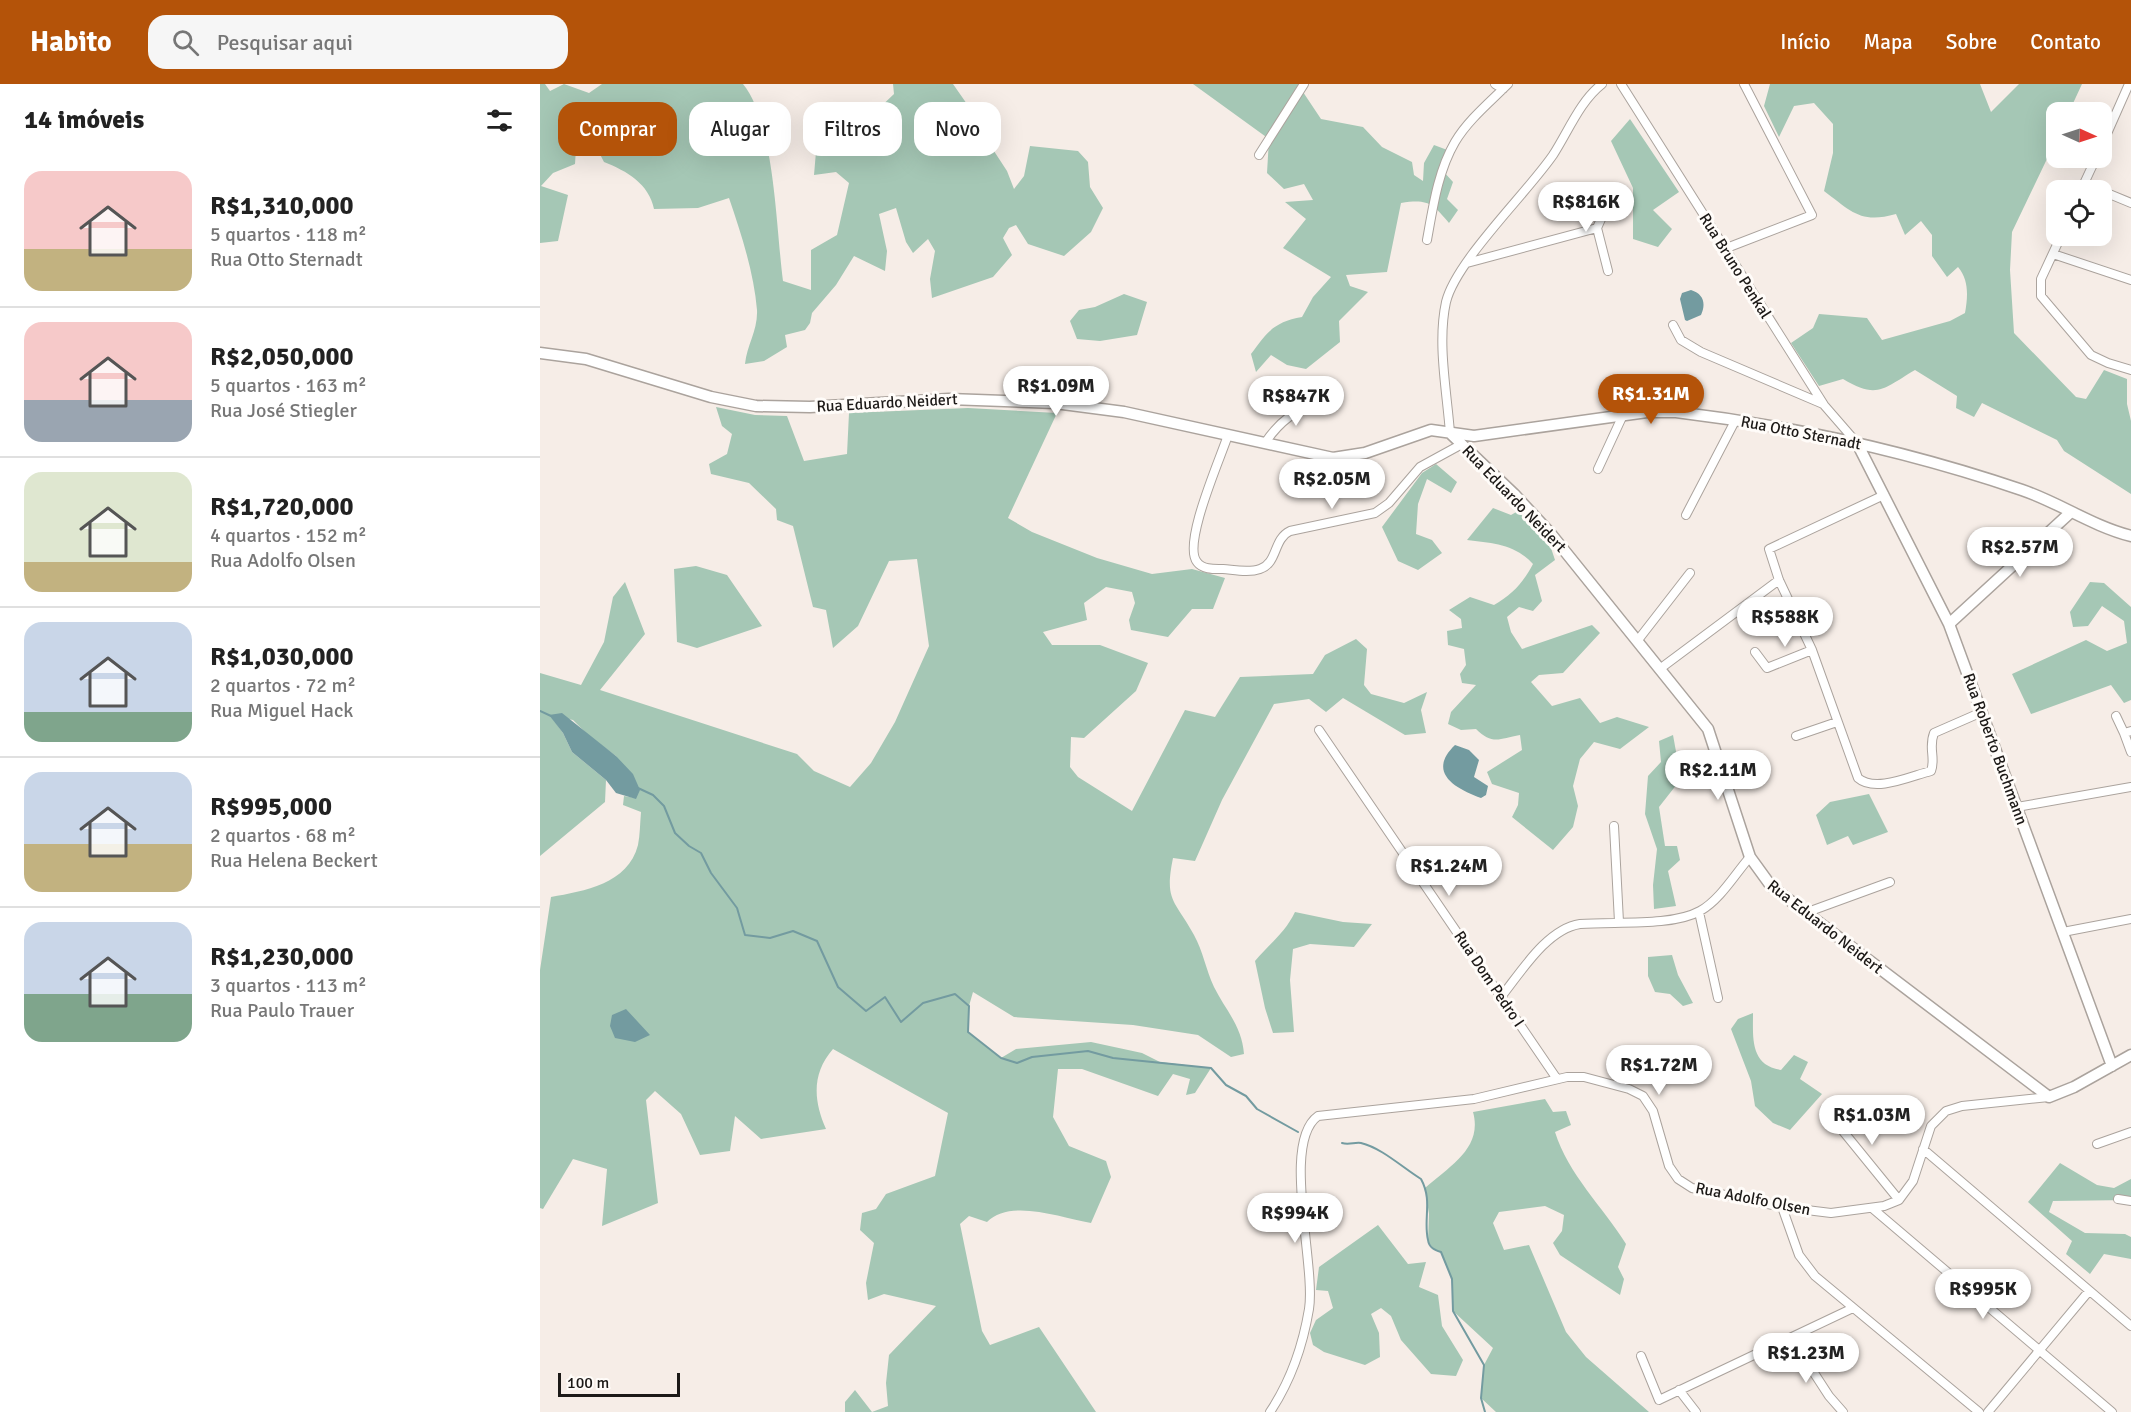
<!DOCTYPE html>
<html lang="pt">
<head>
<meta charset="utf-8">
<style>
  body { margin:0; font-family:Signika,sans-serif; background:#f6f6f6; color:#222; height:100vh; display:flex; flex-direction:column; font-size:22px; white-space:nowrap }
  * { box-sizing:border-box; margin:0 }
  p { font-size:20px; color:#767676 }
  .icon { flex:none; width:33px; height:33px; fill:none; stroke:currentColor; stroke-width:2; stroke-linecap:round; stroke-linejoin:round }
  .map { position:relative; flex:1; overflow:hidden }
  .details { display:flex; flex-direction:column; background:#fff; width:540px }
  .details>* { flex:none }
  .guide { position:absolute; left:18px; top:18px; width:570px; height:54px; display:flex; gap:12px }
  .needle { width:39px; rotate:93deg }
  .controls { position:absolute; left:1506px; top:18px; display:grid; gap:12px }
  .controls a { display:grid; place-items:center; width:66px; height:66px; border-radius:12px; background:#fff; box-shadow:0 6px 24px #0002; font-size:30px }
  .scale { position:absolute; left:18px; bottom:15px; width:122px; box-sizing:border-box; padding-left:6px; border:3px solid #1c1917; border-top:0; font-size:16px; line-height:21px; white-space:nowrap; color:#1c1917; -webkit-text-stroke:4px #fffcf9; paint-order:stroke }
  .price { position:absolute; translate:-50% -51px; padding:0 14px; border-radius:21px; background:#fff; color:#222; font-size:20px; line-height:39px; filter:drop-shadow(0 2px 3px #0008) }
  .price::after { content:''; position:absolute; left:50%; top:36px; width:18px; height:14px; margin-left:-9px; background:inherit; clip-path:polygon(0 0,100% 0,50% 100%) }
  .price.selected { background:#b45309; color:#fff }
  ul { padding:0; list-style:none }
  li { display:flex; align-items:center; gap:18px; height:150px; padding:0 24px }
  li+li { border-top:2px solid #e0e0e0 }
  li span { display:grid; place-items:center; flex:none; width:168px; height:120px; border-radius:18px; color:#555 }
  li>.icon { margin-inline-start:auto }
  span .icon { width:72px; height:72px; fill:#fffc; stroke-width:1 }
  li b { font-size:26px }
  h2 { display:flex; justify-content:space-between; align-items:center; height:72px; padding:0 24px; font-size:26px }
  .pill { padding:0 21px; border-radius:18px; background:#fff; box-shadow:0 6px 24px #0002; font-size:21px; line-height:54px }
  .pill.selected { background:#b45309; color:#fff }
  header { display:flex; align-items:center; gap:36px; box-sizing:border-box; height:84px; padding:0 30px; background:#b45309; color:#fff }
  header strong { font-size:28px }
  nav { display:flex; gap:33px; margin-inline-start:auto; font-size:21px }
  .search { width:420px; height:54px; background:#f6f6f6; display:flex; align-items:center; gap:15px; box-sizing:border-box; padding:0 21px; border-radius:18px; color:#767676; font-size:22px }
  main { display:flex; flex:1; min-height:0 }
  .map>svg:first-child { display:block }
</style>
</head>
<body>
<header>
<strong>Habito</strong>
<div class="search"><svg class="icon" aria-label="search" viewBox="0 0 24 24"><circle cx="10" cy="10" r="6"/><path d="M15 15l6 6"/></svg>Pesquisar aqui</div>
<nav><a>Início</a><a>Mapa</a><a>Sobre</a><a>Contato</a></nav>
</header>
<main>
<section class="details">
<h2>14 imóveis<svg class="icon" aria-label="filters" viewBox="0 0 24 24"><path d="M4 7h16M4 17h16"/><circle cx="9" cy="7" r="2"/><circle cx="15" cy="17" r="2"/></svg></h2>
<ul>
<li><span style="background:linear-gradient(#f6c9c9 65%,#c2b280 0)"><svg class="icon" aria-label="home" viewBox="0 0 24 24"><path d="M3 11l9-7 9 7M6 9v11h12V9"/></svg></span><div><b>R$1,310,000</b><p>5 quartos · 118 m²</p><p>Rua Otto Sternadt</p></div></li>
<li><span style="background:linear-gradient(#f6c9c9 65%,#9aa5b1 0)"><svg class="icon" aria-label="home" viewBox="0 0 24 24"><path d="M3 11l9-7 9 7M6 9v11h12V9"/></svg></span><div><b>R$2,050,000</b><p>5 quartos · 163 m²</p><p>Rua José Stiegler</p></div></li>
<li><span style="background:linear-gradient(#dfe7d0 75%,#c2b280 0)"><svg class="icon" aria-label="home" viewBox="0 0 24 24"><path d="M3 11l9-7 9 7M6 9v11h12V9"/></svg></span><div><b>R$1,720,000</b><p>4 quartos · 152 m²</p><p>Rua Adolfo Olsen</p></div></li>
<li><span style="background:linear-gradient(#c9d6e8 75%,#7fa58c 0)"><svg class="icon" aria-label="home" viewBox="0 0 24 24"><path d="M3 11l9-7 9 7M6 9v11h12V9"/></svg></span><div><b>R$1,030,000</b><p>2 quartos · 72 m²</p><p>Rua Miguel Hack</p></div></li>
<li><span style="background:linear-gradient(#c9d6e8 60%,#c2b280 0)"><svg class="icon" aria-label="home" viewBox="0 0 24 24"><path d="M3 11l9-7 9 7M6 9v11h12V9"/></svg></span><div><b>R$995,000</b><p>2 quartos · 68 m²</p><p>Rua Helena Beckert</p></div></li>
<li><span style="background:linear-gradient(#c9d6e8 60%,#7fa58c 0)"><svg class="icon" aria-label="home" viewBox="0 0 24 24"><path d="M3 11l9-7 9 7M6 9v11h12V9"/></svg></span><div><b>R$1,230,000</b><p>3 quartos · 113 m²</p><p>Rua Paulo Trauer</p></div></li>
</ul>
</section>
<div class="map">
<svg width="1591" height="1328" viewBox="0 0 1591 1328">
  <rect width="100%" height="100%" fill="#f6ede7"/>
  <path fill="#a5c7b5" d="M0,0h5l5,7 14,-7 25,9 13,-9h141c32,39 33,145 40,197l28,9v-40l26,-15 12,-52 -13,-11 -22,3 3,-35 24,-15 11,4 9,-14h11l22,-21 -1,-10h60l23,33 -6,16 8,15h14l15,23 7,18 10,-13 6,-30 48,5 10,11 2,25 13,21 -12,24 -27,24 -36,-12 -12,-19 -7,3 -6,10 9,17 -19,22 -61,21 -2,-19 5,-28 -7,-12 -15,14 -7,-11 -10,-34 -17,6 8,37 -2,20 -31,-15 -18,29 -24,28 -2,10 -5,7 -20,5 2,12 -23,14 -19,3c2,-19 13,-34 12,-54 -3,-37 -16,-77 -28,-112l-31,10 -44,1c-5,-25 -27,-38 -50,-47l-12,-23 -16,9 -1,16 -22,9 -12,13 27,9 -10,46 -18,2z
    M653,0h111l-3,5 20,30 42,8 19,20 30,15 2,13 9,6 1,-18 10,-18 16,6 -7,20 10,11 -6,17 11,11 -9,13c-17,-20 -21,-24 -48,-20l-14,69 -41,3 4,11 18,6 -29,29 1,21 -34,27 -19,-4 -16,-10 -15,17 -5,-18c16,-22 23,-32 51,-37l11,-20 18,-20 -48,-29 23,-29 -21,-17 28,-2 -9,-16 -20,5 -17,-16 2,-34z
    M1230,0h210l11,28 28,-28h63l-13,28h-13v28l-44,92 -2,38 4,63 62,64 10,2 18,-29 23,9v25l4,17v73l-67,-43 -7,-11 -75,-37 -8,14 -18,-9 1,-12 -42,-26c-31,18 -37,30 -72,9l-24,7 -28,-43 22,-15 6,-14 48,4 15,22 68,-19 15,-8c3,-17 4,-33 -7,-46l-11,10 -15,-21v-21l-11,-14 -16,14 -9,-21c-35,10 -44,-2 -72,-23l9,-38v-29l-19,-21 -20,3 -15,31 -15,-31z
    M1090,35l49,73 -26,18 19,19 -14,18 -25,-8v-51l-22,-47z
    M584,210l23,8 -10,33 -37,6 -23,-2 -7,-18 9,-11 16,-3z
    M176,323l39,8 32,1 17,45 43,-7 2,-41 119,-5 89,5 -49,105 24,14 65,26 55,16 40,-5 33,9 -12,31h-21l-24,28 -37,-7 -2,-10 6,-17 -3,-11 -26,-5 -22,16 3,17 -44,12 9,13h48l48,18 -12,28 -52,47 -13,-1 -1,30 8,10 54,34 53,-101 30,7 25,-40 73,-3 12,-19 31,-16 11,10 -3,36 7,9 33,9 23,-11 -6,18 5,23 -21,2 -62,-37 -17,14 -17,-13 -35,5 -52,96 -27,61 -22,-3c-9,44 2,42 21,77 9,16 12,35 20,52 12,24 28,39 30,67l-13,3 -33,-22 -65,-10 -119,-8 -41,-25 -4,14 -1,26 33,26 15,-9 75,-7 51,11 18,9 51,6 -16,25 -9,2 4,-16 -17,-5 -15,22 -76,-27h-24l-5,48 16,29 37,15 5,16 -20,46c-29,-5 -81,-25 -104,-1l-18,-6 -9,8 22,107 8,14 49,-18 57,85h-251v-10l10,-12 17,22 16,-6 -2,-23 3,-28 47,-49 -52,-12 -16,6 -2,-17 8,-40 -14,-13 2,-17 14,-4 10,-15 49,-18 13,-63 -115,-64c-21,24 -20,51 -7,80l-65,10 -26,-23 -5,35 -30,4 -19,-41 -26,-23 -9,9 12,103 -56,23 5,-57 -34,-10 -30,50 -3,-1v-238l11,-73c33,-6 77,-13 87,-52 2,-10 2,-22 3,-33l-18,-7 1,-9 12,2 -20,-42 -27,-20 -16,-16 -23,-5 13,18 9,19 34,28 -1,22 -65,54v-183l41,12 23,-43 9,-45 12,-15 20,52 -45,56 197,64 17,17 36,16 21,-24 24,-41 34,-76 -12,-87 -28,2 -31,65 -25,22 -7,-38 -13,-3 -20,-81 -16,-6 -1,-11 -27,-26 -38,-9 -2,-10 18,-10 5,-20 -10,-8z
    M896,380l21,18 -6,11 -24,-14 -9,25 -2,30 16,6 10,13 -24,17 -20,-9 -16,-34 40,-54z
    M953,424l18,7 7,-4 33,37 4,12 -20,15 7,26 -9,10 -14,-4 -12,10 4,15 11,17 70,-24 8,8 -37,40 -24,2 -8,7 21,24 28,-8 20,25 17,-6 32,10 -29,22 -26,-7 -14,17 -7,27 5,20 -5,21 -20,23 -41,-33 6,-12 1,-12 -27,-9 -5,-12 35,-22 -2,-15c-21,4 -28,10 -44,-6l-15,1 -13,-6 3,-12 25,-27 -14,-2 -2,-9 6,-9 -2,-16 -16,-4 -1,-14 15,-3 -1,-9 -12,-9 21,-13 24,8c18,-10 29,-22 39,-41 -18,-20 -41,-21 -66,-24z
    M156,482l31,9 35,51 -65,22 -20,-6 -3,-73z
    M1550,498l14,1 27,24v93l-7,3 -13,-18 -80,29 -19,-40 74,-34 21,11 20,-8 -3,-22 -22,-15 -14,20 -15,1 -3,-15z
    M1133,651l8,44 -22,28 6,39h12l3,14 -12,11 8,35 -22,3 -1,-24 4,-36 -12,-35 3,-38 13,-14 -2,-21z
    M1329,710l19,38 -35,13 -5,-9 -21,9 -11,-30 14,-13z
    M755,828l48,10 29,2 -18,23 -44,-3 -17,5 -3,31 4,52 -21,1 -8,-25 -10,-47c15,-18 30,-28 40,-49z
    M1132,871l6,20 15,28 -10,3 -13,-12 -15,-2 -7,-16v-19z
    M1213,929c0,25 -3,52 28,57l13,-15 14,7 -8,17 22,15 -32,36 -17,-7 -18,-17 -4,-25 -20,-52 7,-10z
    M1005,1015l8,13 13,-1 5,14 -16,7c13,42 48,75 71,112l-8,23 6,12 -4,16 -60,-40 -7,-12 9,-12 2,-16 -19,-9 -46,6 -6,11 11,27 25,-5 37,87 20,25 63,55h-153l-15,-14 3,-33 9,-17 -40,-37 -1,-32 -11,-26 -8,-5 -5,-6 1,-28 -4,-26c25,-22 58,-40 48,-76z
    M1520,1079l37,22 17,3 17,-9v21l-78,1 -4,11 36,21 40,1 6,3v22l-27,-5 -14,20 -24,-20 6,-13 -44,-39z
    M838,1141l30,39 18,-2 -7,25 19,8 4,31 21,34 -7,16 -25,-2 -30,-34 -10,-24 -10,-8 -10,6 8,19 1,24 -15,8 -41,-13 -11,-7 -3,-12 6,-13 17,-12 -5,-17 -12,-1 3,-23z"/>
  <path fill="#739ba0" d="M1151,206c13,4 15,14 10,25l-14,6 -2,-1 -5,-21 2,-6z
    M22,629l54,43 17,18 7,16 -4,9 -20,-6 -10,-13 -34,-28 -9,-19 -14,-18z
    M915,661l14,5 10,10 -5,17 14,9 -2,9 -5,3c-27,-10 -54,-26 -26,-53z
    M86,925l24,26 -15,7 -20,-4 -5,-12 2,-11z"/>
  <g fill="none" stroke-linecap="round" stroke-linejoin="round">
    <path stroke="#739ba0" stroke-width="2" d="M0,627l11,5
      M98,704l15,7 11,11 11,27 14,13 12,7 10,20 26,35 8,27 25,3 23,-7 24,10 21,46 28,24 19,-14 16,25 22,-19 32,-9 14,12 -1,26 33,26 16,5 15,-6 56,-6 25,7 98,10 15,17 20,11 11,13 41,23
      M802,1059c7,2 13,-1 19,0 21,5 42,25 60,36 12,22 2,40 7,61 1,8 7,10 13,12l11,27 1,32 31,54 -3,33 4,14"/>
    <g stroke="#aba39d" stroke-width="10">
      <path id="street" d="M955,0l8,5
        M1081,0l203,321 33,38
        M1562,61l27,-61
        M719,71l45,-71
        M1544,100l17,6
        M1541,106l15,-32
        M1562,107l29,12
        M1521,152l-20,43v17l50,59 17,8 23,7
        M887,156c6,-33 11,-69 28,-98 13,-22 35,-40 53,-58
        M1184,165l88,-34 -68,-131
        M1513,170l78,26
        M927,179l130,-35
        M1068,187l-11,-43 13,-29
        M1133,241l8,15 20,12 122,52
        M910,349c-3,-41 -13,-90 -4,-131 10,-41 81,-109 107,-147 15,-23 27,-54 49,-71
        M688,351c-7,22 -46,109 -31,127 6,8 18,7 26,7 12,1 26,4 37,0 18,-6 13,-30 30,-38l85,-18 14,-10 31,-36 42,-23
        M725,359c14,-21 30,-34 56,-40
        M1058,385l25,-54
        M1344,411l-115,54 10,31 33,70 46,128c17,15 53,-2 73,-7 5,-13 -3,-23 3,-38l48,-21
        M1146,431l49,-94
        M1098,556l52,-67
        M1215,568l12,16 45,-18
        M1121,584l118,-88
        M1576,632l8,17
        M779,646l238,349
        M1591,647l-7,2 7,19
        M1256,652l41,-14
        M1477,723l114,-20
        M1074,742l5,96
        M1159,828l19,86
        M1265,829l85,-31
        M1523,848l68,-13
        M961,913c20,-25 46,-68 79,-73 34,-3 91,3 120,-13 20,-11 35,-37 50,-54
        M1285,1025l74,91
        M1557,1060l34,-12
        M1383,1065l208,177
        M1578,1115l13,2
        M1242,1123l17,48 16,21 164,136
        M1332,1124l240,204
        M1252,1255l37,57 14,16
        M1101,1272l18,44 194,-92
        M1139,1306l17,22
        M730,1328c20,-30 33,-67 39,-103 7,-45 -28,-167 9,-193l156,-17 93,-22h17l45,12 14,7 10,15 16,55 9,13 14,9 90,19 49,6 53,-7 15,-6 14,-19 18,-55 15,-15 16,-5 87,-9
        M1448,1328l101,-121"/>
    </g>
    <g stroke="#aba39d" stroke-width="13">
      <path id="secondary" d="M0,269l46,6 125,38 45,9 54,1 139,-8 106,4 69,9 209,46 32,-5 66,-23 43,6 173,-24h29c117,14 234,40 346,78 38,13 70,36 109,46
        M911,350l63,60 37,40 157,195 42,128 21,29 278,211 25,-10 57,-32
        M1317,359l92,181 163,442
        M1409,540l122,-112"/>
    </g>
    <use href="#street" stroke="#fff" stroke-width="8"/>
    <use href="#secondary" stroke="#fff" stroke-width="10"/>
  </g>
  <g text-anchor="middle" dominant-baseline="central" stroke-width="6" stroke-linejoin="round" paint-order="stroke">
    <g font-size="16" fill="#1c1917" stroke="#fffcf9">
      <text transform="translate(1195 182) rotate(58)">Rua Bruno Penkal</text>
      <text transform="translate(347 319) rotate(-3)">Rua Eduardo Neidert</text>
      <text transform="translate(1261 349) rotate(11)">Rua Otto Sternadt</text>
      <text transform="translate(974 415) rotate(46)">Rua Eduardo Neidert</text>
      <text transform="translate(1455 665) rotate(70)">Rua Roberto Buchmann</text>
      <text transform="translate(1285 843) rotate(38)">Rua Eduardo Neidert</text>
      <text transform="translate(949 895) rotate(56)">Rua Dom Pedro I</text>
      <text transform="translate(1213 1115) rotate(11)">Rua Adolfo Olsen</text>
    </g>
  </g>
</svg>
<div class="controls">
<a><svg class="needle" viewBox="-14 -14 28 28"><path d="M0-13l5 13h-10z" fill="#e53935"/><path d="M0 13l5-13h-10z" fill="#767676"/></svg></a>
<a><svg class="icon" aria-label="locate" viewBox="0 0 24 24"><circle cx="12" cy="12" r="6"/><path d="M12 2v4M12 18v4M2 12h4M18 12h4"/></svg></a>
</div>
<div class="scale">100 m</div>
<b class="price" style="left:1046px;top:149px">R$816K</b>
<b class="price" style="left:516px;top:333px">R$1.09M</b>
<b class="price selected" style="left:1111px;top:341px">R$1.31M</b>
<b class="price" style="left:756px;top:343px">R$847K</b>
<b class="price" style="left:792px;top:426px">R$2.05M</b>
<b class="price" style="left:1480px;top:494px">R$2.57M</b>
<b class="price" style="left:1245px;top:564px">R$588K</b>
<b class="price" style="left:1178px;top:717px">R$2.11M</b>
<b class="price" style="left:909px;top:813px">R$1.24M</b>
<b class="price" style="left:1119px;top:1012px">R$1.72M</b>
<b class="price" style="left:1332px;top:1062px">R$1.03M</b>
<b class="price" style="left:755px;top:1160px">R$994K</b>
<b class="price" style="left:1443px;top:1236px">R$995K</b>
<b class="price" style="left:1266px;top:1300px">R$1.23M</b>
<div class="guide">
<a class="pill selected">Comprar</a>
<a class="pill">Alugar</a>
<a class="pill">Filtros</a>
<a class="pill">Novo</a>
</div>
</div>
</main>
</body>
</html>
